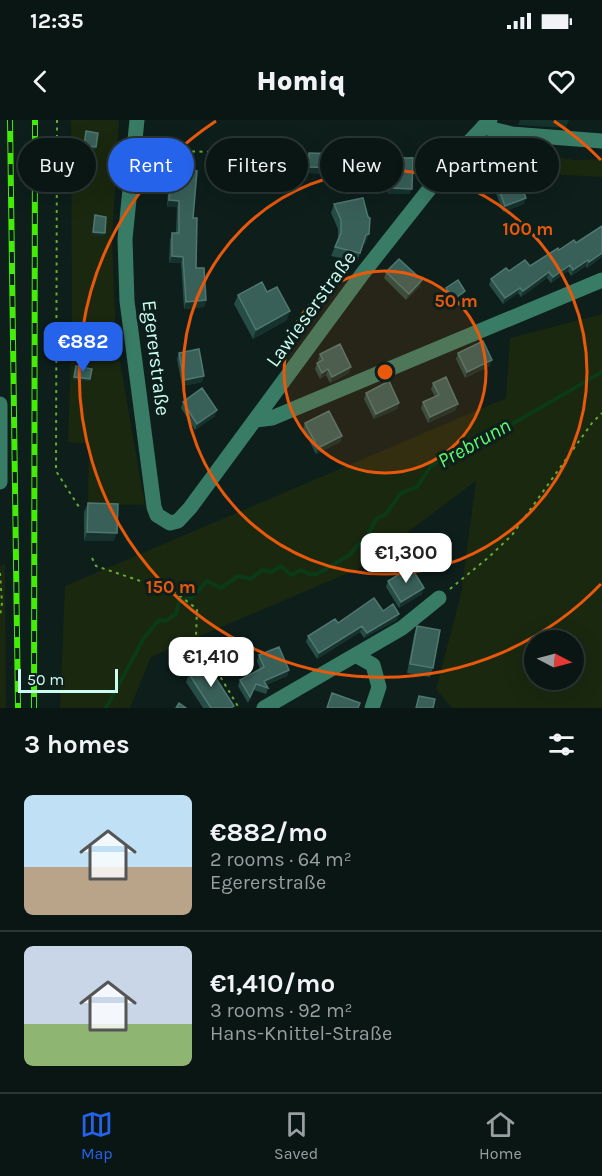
<!DOCTYPE html>
<html lang="en">
<head>
<meta charset="utf-8">
<style>
  body { margin:0; font-family:Karla,sans-serif; background:#182322; color:#f1f3f6; height:100vh; display:flex; flex-direction:column; font-size:22px; white-space:nowrap }
  * { box-sizing:border-box; margin:0 }
  p { font-size:20px; color:#999fa0 }
  .icon { flex:none; width:33px; height:33px; fill:none; stroke:currentColor; stroke-width:2; stroke-linecap:round; stroke-linejoin:round }
  .map { position:relative; height:588px; overflow:hidden }
  .panel { display:flex; flex-direction:column; background:#0a1614; flex:1 }
  .panel>* { flex:none }
  .top-card { position:absolute; left:18px; top:18px; width:567px; height:54px; display:flex; gap:12px }
  .needle { width:39px; rotate:96deg }
  .controls { position:absolute; left:524px; top:510px; display:grid; gap:12px }
  .controls a { display:grid; place-items:center; width:60px; height:60px; border-radius:50%; background:#0a1614; box-shadow:0 6px 24px #0002,0 0 0 2px #2a3534; font-size:30px }
  .scale { position:absolute; left:18px; bottom:15px; width:100px; box-sizing:border-box; padding-left:6px; border:3px solid #ccfdf1; border-top:0; font-size:16px; line-height:21px; white-space:nowrap; color:#ccfdf1; -webkit-text-stroke:4px #0d1e1b; paint-order:stroke }
  .price { position:absolute; translate:-50% -51px; padding:0 14px; border-radius:12px; background:#fff; color:#222; font-size:20px; line-height:39px; filter:drop-shadow(0 2px 3px #0008) }
  .price::after { content:''; position:absolute; left:50%; top:36px; width:18px; height:14px; margin-left:-9px; background:inherit; clip-path:polygon(0 0,100% 0,50% 100%) }
  .price.selected { background:#2563eb; color:#fff }
  ul { padding:0; list-style:none }
  li { display:flex; align-items:center; gap:18px; height:150px; padding:0 24px }
  li+li { border-top:2px solid #2a3534 }
  li span { display:grid; place-items:center; flex:none; width:168px; height:120px; border-radius:9px; color:#555 }
  li>.icon { margin-inline-start:auto }
  span .icon { width:72px; height:72px; fill:#fffc; stroke-width:1 }
  li b { font-size:26px }
  h2 { display:flex; justify-content:space-between; align-items:center; height:72px; padding:0 24px; font-size:26px }
  .tag { padding:0 21px; border-radius:27px; background:#0a1614; box-shadow:0 6px 24px #0002,0 0 0 2px #2a3534; font-size:21px; line-height:54px }
  .tag.selected { background:#2563eb; color:#fff }
  .status { display:flex; justify-content:space-between; align-items:center; height:42px; padding:0 30px; background:#0a1614; direction:ltr }
  .status svg { height:16px; fill:currentColor }
  header { display:flex; justify-content:space-between; align-items:center; height:78px; padding:0 24px; background:#0a1614; font-size:27px; font-weight:800 }
  .menu { display:flex; justify-content:space-around; align-items:center; height:84px; border-top:2px solid #2a3534; background:#0a1614; font-size:16px; color:#999fa0 }
  .menu a { display:grid; justify-items:center; gap:3px }
  .menu .selected { color:#2563eb }
  .map>svg:first-child { display:block }
</style>
</head>
<body>
<div class="status"><b>12:35</b><svg viewBox="0 0 49 12"><path d="M0 12V9h3v3zM5 12V6h3v6zM10 12V3h3v9zM15 12V0h3v12zM26 1h20v11H26zM47 4h2v5h-2z"/></svg></div>
<header><svg class="icon" aria-label="back" viewBox="0 0 24 24"><path d="M15 5l-7 7 7 7"/></svg>Homiq<svg class="icon" aria-label="heart" viewBox="0 0 24 24"><path d="M12 20l-8-8c-3-5 5-10 8-4 3-6 11-1 8 4z"/></svg></header>
<div class="map">
<svg width="602" height="588" viewBox="0 0 602 588">
  <rect width="100%" height="100%" fill="#0d1e1b"/>
  <path fill="#1a2810" fill-rule="evenodd" d="M71,0h48l-7,121 4,98 29,166 -57,-1 1,-60 -21,-2 4,-117z
    M475,22l99,18 28,-1v18l-151,-8z
    M602,194v394h-150l-16,-19 25,-95 15,-113 -116,87 -209,89 -21,51h-70l5,-122 441,-188 4,-60zM534,520h39v40h-39z
    M5,443l1,145h-6v-141z"/>
  <g fill="none" stroke-linecap="round" stroke-linejoin="round">
    <path stroke="#0a3a18" stroke-width="4" d="M106,588l38,-70 15,-18 7,1 10,-7 3,-13 13,-3 15,-17 14,7 17,-12 13,3 11,-9 9,2 10,-6 10,9 10,-5 8,4h8l31,-18 19,-20 10,-18 8,-3 16,-22 16,-6 14,-21 24,-16 59,-27 88,-51"/>
    <path stroke="#65ac31" stroke-width="2" stroke-dasharray="3 4.5" stroke-linecap="butt" d="M57,0l-1,351 23,36
      M147,30l162,5
      M342,36l93,3
      M92,438l4,8 80,27 21,16 -1,27 43,72
      M0,453l2,30 -2,13
      M450,469l39,-32 23,-22 80,-112 10,-10"/>
    <path stroke="#397c66" stroke-width="15" d="M137,0l-12,119 2,62 27,206 3,8 13,8 8,-2 12,-13 173,-235 90,-114 37,-39
      M483,7l29,7 90,7
      M0,284v78
      M256,300l16,-2 330,-138
      M357,536l16,9 6,22 -7,21
      M264,588l138,-80 37,-30"/>
    <g stroke="#44ed08" stroke-width="6">
      <path id="rail" d="M10,0l8,588
        M34,588l1,-588"/>
    </g>
    <use href="#rail" stroke="#0d1e1b" stroke-width="4" stroke-dasharray="11" stroke-linecap="butt"/>
  </g>
  <path fill="#264c46" d="M309,33l33,15 -2,6 -34,-1 1,-14z
    M391,38l19,36h-22l1,-31z
    M171,49l22,49 3,50 10,32 -2,7 -20,2 -3,-46h-12l1,-23 2,-7h4l1,-26h-10l2,-31z
    M494,56l30,28 -21,8 -11,-30z
    M334,84l32,39 -3,1 -6,18 -26,-6 7,-17v-10l-7,-16z
    M602,106v31l-15,11 -1,-2 -15,10 -3,-5 -17,12 -4,-5 -26,19 -3,-4 -15,11 -14,-19 2,-6 18,-8 21,-5 46,-23z
    M386,152l34,14 -14,14 -22,-22z
    M446,168l18,6 -12,8 -7,-11z
    M267,172l20,28 -34,19 -19,-35 4,-9z
    M179,233l23,29 -20,4 -5,-27z
    M458,233l32,13 -25,12 -9,-19z
    M320,234l29,19 -19,10 -4,-8 -6,4 -5,-10 2,-6 2,-1 -1,-2z
    M433,263l23,27 -28,13 -7,-15 2,-6 12,-5 -4,-8z
    M366,273l33,10 -2,6 -23,10 -10,-20z
    M183,282l32,14 -20,14 -14,-22z
    M305,303l37,13 -2,6 -24,12 -13,-25z
    M88,383l26,38h-30v-29z
    M388,461l34,13 -23,14 -13,-21z
    M383,491l14,9 -33,18 -4,-6 -43,27 -11,-17 2,-6 30,-13z
    M417,506l16,42 -3,9 -23,-4 7,-38z
    M259,535l30,15 -2,6 -21,9 2,3 -2,6 -12,-4 -6,13 -10,-17 2,-6 20,-11 -3,-8z
    M189,554l44,34h-30l-17,-26z"/>
  <path fill="#15322d" d="M520,0h49l-3,8 -48,-3z
    M84,26l12,1 -1,3 -12,-1z
    M309,47l33,1 -2,6 -34,-1z
    M390,68l22,1 -2,5h-22z
    M526,78l-2,6 -21,8 2,-6z
    M169,80l10,1 -2,6h-10z
    M93,112l12,1 -2,3 -11,-1z
    M369,114l-3,9 -3,1 3,-9z
    M602,133v4l-15,11 2,-6z
    M172,136l11,1 -2,6h-12z
    M588,140l-2,6 -15,10 2,-6z
    M570,145l-2,6 -17,12 2,-6z
    M549,152l-2,6 -26,19 2,-6z
    M422,160l-2,6 -14,14 3,-6z
    M520,168l-2,5 -15,11 2,-6z
    M465,171l-1,3 -12,8 2,-3z
    M206,180l-2,7 -20,2 2,-7z
    M290,191l-3,9 -34,19 3,-9z
    M492,240l-2,6 -25,12 2,-6z
    M351,247l-2,6 -19,10 2,-6z
    M328,249l-2,6 -6,4 2,-6z
    M204,256l-2,6 -20,4 2,-6z
    M74,257l16,2 -1,3 -16,-2z
    M399,283l-2,6 -23,10 2,-5z
    M458,284l-2,6 -28,13 2,-6z
    M217,290l-2,6 -20,14 2,-6z
    M342,316l-2,6 -24,12 2,-6z
    M87,412l30,1 -3,8h-30z
    M424,468l-2,6 -23,14 2,-6z
    M399,494l-2,6 -33,18 3,-5z
    M362,506l-2,6 -43,27 2,-6z
    M289,550l-2,6 -26,11 3,-6z"/>
  <path fill="#385f58" stroke="#4f7870" stroke-width="1.5" d="M86,11l12,2 -2,14 -12,-1z
    M309,33l34,1 -1,14 -33,-1z
    M391,38h22l-1,31 -22,-1z
    M171,49l26,2 -4,47h4l-1,50h8l2,32 -20,2 -3,-45 -11,-1v-23h7v-32l-10,-1z
    M515,49l11,29 -21,8 -11,-30z
    M363,78l5,19 2,1 -1,16 -3,1 -6,18 -25,-6 6,-14v-13l-7,-16z
    M95,95l11,2 -1,16 -12,-1z
    M602,106v27l-13,9 -1,-2 -15,10 -3,-5 -17,12 -4,-5 -26,19 -3,-3 -15,10 -14,-19 15,-11 3,3 16,-11 5,6 28,-18 1,2 15,-10 2,3z
    M399,139l23,21 -13,14 -23,-22z
    M458,160l7,11 -11,8 -8,-11z
    M262,162l5,10 10,-5 13,24 -34,19 -18,-35z
    M483,221l9,19 -25,12 -9,-19z
    M340,224l11,23 -19,10 -4,-8 -6,4 -5,-10 6,-3 -3,-6z
    M199,229l5,27 -20,4 -5,-27z
    M76,246l16,3 -2,10 -16,-2z
    M446,257l12,27 -28,13 -7,-15 16,-7 -6,-12z
    M389,261l10,22 -23,11 -10,-21z
    M202,268l15,22 -20,14 -14,-22z
    M329,291l13,25 -24,12 -13,-25z
    M88,383l30,1 -1,29 -30,-1z
    M411,447l13,21 -23,14 -13,-21z
    M374,478l9,13 10,-7 6,10 -32,19 -5,-7 -43,27 -11,-17 27,-17 3,4z
    M417,506l23,4 -7,38 -23,-4z
    M279,527l10,23 -25,11 4,7 -12,-4 -6,13 -10,-17 24,-13 -5,-12z
    M206,543l28,43 -3,2h-20l-22,-34z
    M332,573l28,10 -2,5h-31z
    M419,576l16,3 -2,9h-17z
    M179,583l7,5h-10z"/>
  <circle cx="385" cy="252" r="101" fill="#e8590c" fill-opacity=".12"/>
  <g fill="none" stroke="#e8590c" stroke-width="3">
    <circle cx="385" cy="252" r="101"/>
    <circle cx="385" cy="252" r="202"/>
    <path d="M601 464A303 303 0 1 1 216 1M554 1A303 303 0 0 1 601 40"/>
  </g>
  <g text-anchor="middle" dominant-baseline="central" stroke-width="6" stroke-linejoin="round" paint-order="stroke">
    <g font-size="20" fill="#ccfdf1" stroke="#0d1e1b">
      <text transform="translate(311 189) rotate(-54)">Lawieserstraße</text>
      <text transform="translate(156 238) rotate(83)">Egererstraße</text>
    </g>
    <g font-size="21" font-style="italic" fill="#5ef96e" stroke="#0d1e1b">
      <text transform="translate(474 323) rotate(-29)">Prebrunn</text>
    </g>
  </g>
  <circle cx="385" cy="252" r="9" fill="#e8590c" stroke="#0d1e1b" stroke-width="3"/>
  <g font-size="18" text-anchor="middle" font-weight="bold" fill="#e8590c" stroke="#0d1e1b" stroke-width="6" stroke-linejoin="round" paint-order="stroke">
    <text x="528" y="115">100 m</text>
    <text x="456" y="187">50 m</text>
    <text x="171" y="473">150 m</text>
  </g>
</svg>
<div class="controls">
<a><svg class="needle" viewBox="-14 -14 28 28"><path d="M0-13l5 13h-10z" fill="#e53935"/><path d="M0 13l5-13h-10z" fill="#999fa0"/></svg></a>
</div>
<div class="scale">50 m</div>
<b class="price selected" style="left:83px;top:253px">€882</b>
<b class="price" style="left:406px;top:464px">€1,300</b>
<b class="price" style="left:211px;top:568px">€1,410</b>
<div class="top-card">
<a class="tag">Buy</a>
<a class="tag selected">Rent</a>
<a class="tag">Filters</a>
<a class="tag">New</a>
<a class="tag">Apartment</a>
</div>
</div>
<section class="panel">
<h2>3 homes<svg class="icon" aria-label="filters" viewBox="0 0 24 24"><path d="M4 7h16M4 17h16"/><circle cx="9" cy="7" r="2"/><circle cx="15" cy="17" r="2"/></svg></h2>
<ul>
<li><span style="background:linear-gradient(#bfe0f5 60%,#b9a48a 0)"><svg class="icon" aria-label="home" viewBox="0 0 24 24"><path d="M3 11l9-7 9 7M6 9v11h12V9"/></svg></span><div><b>€882/mo</b><p>2 rooms · 64 m²</p><p>Egererstraße</p></div></li>
<li><span style="background:linear-gradient(#c9d6e8 65%,#8fb573 0)"><svg class="icon" aria-label="home" viewBox="0 0 24 24"><path d="M3 11l9-7 9 7M6 9v11h12V9"/></svg></span><div><b>€1,410/mo</b><p>3 rooms · 92 m²</p><p>Hans-Knittel-Straße</p></div></li>
</ul>
</section>
<nav class="menu">
<a class="selected"><svg class="icon" aria-label="map" viewBox="0 0 24 24"><path d="M3 6l6-2 6 2 6-2v14l-6 2-6-2-6 2zM9 4v14M15 6v14"/></svg>Map</a>
<a><svg class="icon" aria-label="saved" viewBox="0 0 24 24"><path d="M7 4h10v16l-5-4-5 4z"/></svg>Saved</a>
<a><svg class="icon" aria-label="home" viewBox="0 0 24 24"><path d="M3 11l9-7 9 7M6 9v11h12V9"/></svg>Home</a>
</nav>
</body>
</html>
